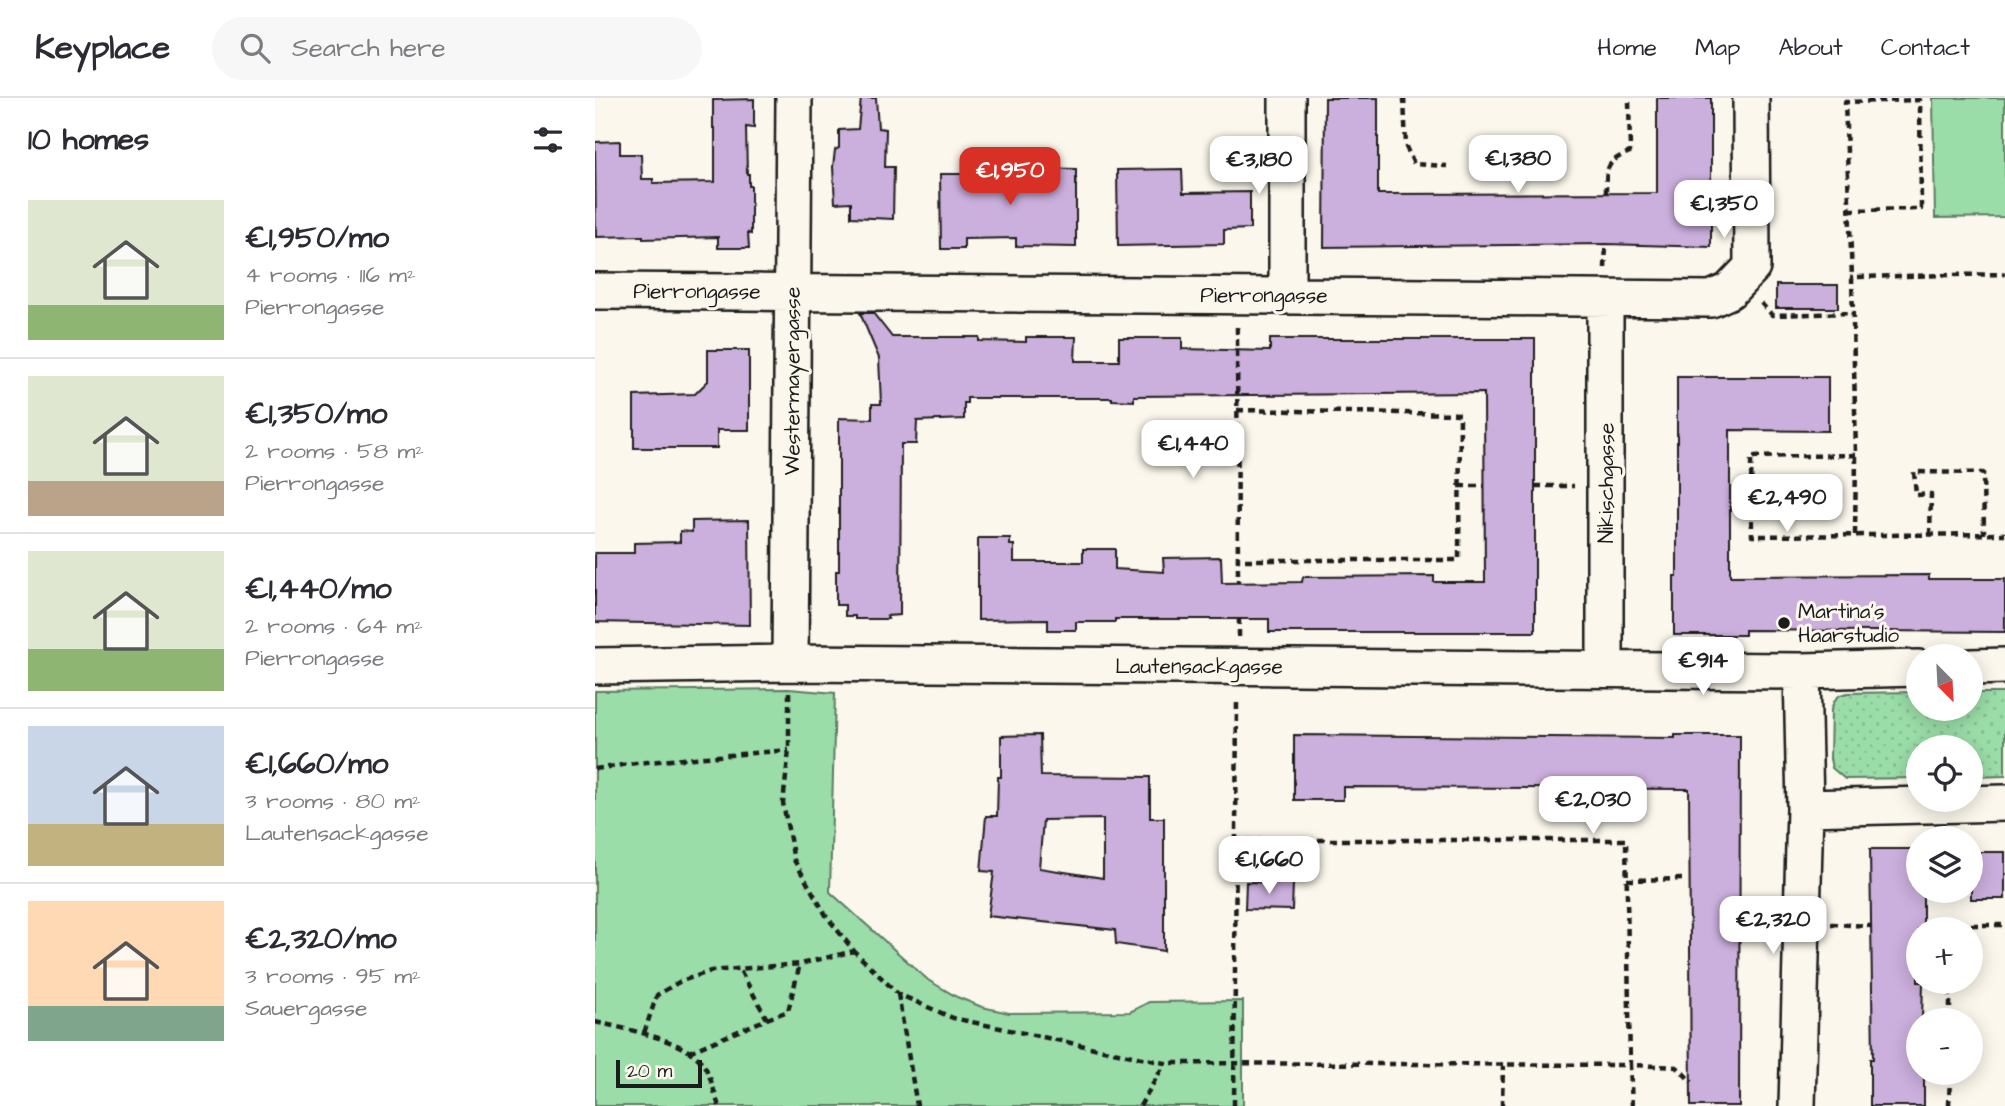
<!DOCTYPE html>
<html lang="en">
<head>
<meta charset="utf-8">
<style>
  body { margin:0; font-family:"Architects Daughter",sans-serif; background:#f7f7f7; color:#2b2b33; height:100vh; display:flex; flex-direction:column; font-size:26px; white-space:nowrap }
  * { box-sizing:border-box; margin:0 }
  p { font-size:23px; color:#7c7c81 }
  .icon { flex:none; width:38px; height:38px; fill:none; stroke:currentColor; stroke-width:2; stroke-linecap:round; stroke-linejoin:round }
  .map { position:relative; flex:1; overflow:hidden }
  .side { display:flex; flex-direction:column; background:#fff; width:595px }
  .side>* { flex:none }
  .needle { width:46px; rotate:156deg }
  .controls { position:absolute; left:1311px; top:546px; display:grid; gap:14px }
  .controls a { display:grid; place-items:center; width:77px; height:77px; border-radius:50%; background:#fff; box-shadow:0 4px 18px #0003; font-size:35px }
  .scale { position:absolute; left:21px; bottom:18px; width:86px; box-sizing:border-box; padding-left:7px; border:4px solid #1c1c1c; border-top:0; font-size:19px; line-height:24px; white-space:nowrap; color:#1c1c1c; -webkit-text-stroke:5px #fbf7ec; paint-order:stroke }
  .price { position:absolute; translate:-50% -60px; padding:0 16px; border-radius:14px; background:#fff; color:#222; font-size:23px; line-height:46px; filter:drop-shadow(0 2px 4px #0008) }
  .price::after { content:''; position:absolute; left:50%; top:42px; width:21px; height:16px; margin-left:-10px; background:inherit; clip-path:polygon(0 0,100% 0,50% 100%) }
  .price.current { background:#d93025; color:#fff }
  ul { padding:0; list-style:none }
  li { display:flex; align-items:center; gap:21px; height:175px; padding:0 28px }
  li+li { border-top:2px solid #e1e1e2 }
  li span { display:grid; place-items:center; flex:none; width:196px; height:140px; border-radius:0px; color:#555 }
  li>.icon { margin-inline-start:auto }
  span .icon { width:84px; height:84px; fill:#fffc; stroke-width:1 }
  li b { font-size:30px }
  h2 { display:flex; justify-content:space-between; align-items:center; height:84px; padding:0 28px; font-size:30px }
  header { display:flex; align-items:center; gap:42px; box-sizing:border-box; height:98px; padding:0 35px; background:#fff; border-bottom:2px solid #e1e1e2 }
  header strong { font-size:33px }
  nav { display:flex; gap:38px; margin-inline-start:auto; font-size:24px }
  .search { width:490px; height:63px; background:#f7f7f7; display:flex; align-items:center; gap:18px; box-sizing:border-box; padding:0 24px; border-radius:38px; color:#7c7c81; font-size:26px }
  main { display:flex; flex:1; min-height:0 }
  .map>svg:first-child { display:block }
</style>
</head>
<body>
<header>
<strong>Keyplace</strong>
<div class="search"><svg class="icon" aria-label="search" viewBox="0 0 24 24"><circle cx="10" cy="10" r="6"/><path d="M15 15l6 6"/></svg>Search here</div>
<nav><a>Home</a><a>Map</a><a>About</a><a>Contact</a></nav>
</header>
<main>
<section class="side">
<h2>10 homes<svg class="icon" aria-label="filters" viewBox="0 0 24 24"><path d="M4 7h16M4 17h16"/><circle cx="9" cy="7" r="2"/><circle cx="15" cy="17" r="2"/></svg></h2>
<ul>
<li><span style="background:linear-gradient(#dfe7d0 75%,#8fb573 0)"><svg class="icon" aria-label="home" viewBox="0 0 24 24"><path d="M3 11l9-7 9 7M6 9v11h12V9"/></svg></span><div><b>€1,950/mo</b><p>4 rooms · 116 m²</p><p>Pierrongasse</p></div></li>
<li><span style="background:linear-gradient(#dfe7d0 75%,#b9a48a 0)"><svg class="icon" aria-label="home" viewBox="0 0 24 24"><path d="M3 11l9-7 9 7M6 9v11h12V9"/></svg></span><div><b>€1,350/mo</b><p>2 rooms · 58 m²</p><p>Pierrongasse</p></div></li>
<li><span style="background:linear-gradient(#dfe7d0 70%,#8fb573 0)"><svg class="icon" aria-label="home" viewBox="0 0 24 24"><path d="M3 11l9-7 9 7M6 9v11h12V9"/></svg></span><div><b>€1,440/mo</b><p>2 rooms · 64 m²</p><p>Pierrongasse</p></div></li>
<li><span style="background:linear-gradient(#c9d6e8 70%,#c2b280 0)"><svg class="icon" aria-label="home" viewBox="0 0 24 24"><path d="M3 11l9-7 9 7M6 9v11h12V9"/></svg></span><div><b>€1,660/mo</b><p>3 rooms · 80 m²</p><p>Lautensackgasse</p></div></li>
<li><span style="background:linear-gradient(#ffd9b3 75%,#7fa58c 0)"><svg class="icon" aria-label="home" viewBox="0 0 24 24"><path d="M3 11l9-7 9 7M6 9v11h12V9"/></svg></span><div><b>€2,320/mo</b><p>3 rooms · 95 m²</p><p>Sauergasse</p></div></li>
</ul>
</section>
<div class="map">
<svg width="1410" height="1008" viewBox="0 0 1410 1008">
  <defs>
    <pattern id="grass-dots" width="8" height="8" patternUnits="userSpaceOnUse" patternTransform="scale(1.75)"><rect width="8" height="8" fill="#9bdda8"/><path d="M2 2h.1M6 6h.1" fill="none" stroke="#85bd90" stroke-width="1.8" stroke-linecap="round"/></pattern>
  </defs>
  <rect width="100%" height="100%" fill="#fbf7ec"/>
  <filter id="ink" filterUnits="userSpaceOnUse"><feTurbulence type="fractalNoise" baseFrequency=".0143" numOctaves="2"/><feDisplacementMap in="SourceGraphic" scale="14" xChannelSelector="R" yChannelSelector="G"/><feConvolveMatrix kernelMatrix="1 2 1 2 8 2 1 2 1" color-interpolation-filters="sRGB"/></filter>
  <g filter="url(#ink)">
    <path fill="url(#grass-dots)" stroke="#5c7c62" stroke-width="2" d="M1323,594v17h53v-16h34v83l-34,1v-30h-53v31l-73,1 -13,-11 -2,-9 1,-50 4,-9 5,-5 8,-2z"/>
    <path fill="#9bdda8" stroke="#5c7c62" stroke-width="2" d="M1338,0h72v119l-70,1z
      M194,591l46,4 -5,199 98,88 29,17 25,10 27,6 121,-1 19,-10 94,-1v105h-648v-415z"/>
    <path fill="#cbafdd" stroke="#1c1c1c" stroke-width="2" fill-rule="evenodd" d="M266,0h15l2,30 8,1 -1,38h9l-1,52 -42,-2v-15l-16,1 -2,-36 2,-17 4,-2v-18l19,-1z
      M730,0h53v96l279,-1v-95h54v149l-105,-3 -282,3z
      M159,1v29l-8,-1 1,47h2v12h2v48l-3,-1 1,15h-31v-11l-75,2v-3l-47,1 -1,-95 25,-1v13h21l1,25h11v4l62,-1v-54h-2v-28z
      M398,69l83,2v78l-60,-1v-8l-52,1v10h-23l-1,-75h53z
      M587,71l1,24 67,-1v37l-26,1v14l-106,2 -1,-76z
      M1181,187h62v23h-62z
      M265,215h13l19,24h87v4l47,1v-5h50l-1,24h44v-23h63v11l88,2v-12h265v293h-266v-13h-154v3h-39v8h-28v-11l-70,1v-82h32v7h4v17h69v-13h32v20l49,3 -1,-14 58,-1 1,26 80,-1 1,-5 131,-1v6h51l-1,-189 -350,3v5l-22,-1v-2h-145v5h-3v16l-47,2 -1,23h-15l-1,171 -13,1 1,3h-33v-3h-10v-11h-9v-34h3v-153l33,1v-15h9l-2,-46z
      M113,252h41v80h-32v18h-83v-52l61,-2 13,-13z
      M1082,279h151v54l-98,-1v146l199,-1v4h76v53l-260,-2v5h-71v-59h3z
      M154,422l1,105 -155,-3v-69h39v-10l46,-1v-11l12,1v-11z
      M445,637l1,41 109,1v41h14v133l-48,-7 -1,-14 -127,-14 6,-44 -13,-1 5,-55h11l1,-39h3v-41zM508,721v59l-64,-10 4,-48z
      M699,637l381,3v-3h65l-1,371h-48l-2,-317 -346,-2v13h-49z
      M1275,751h48v42h5v38h-5v53h5l-1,38h-4v53h6v33h-54v-47h3z
      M1376,754h34v47h-34z
      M651,784l47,1 -1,27 -47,-1z"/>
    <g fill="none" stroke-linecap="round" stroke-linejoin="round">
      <g stroke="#1c1c1c" stroke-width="40">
        <path id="minor" d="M0,193l1116,8 18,-8 23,-24 -1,-169
          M692,197v-197
          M1010,200v369
          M195,565l4,-565
          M0,568l195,-3 1012,8
          M1376,569l34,-1
          M1210,710l200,-5
          M1202,1008l8,-298 -3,-137 116,-3"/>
      </g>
      <path stroke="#1c1c1c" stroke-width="4.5" stroke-dasharray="7 5" stroke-linecap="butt" d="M809,0l2,49 8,17 33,2
        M1011,95c0,-25 0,-32 24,-41l-1,-54
        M1254,112l72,-1 -1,-109 -75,2 7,175
        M1010,170l1,-24
        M1166,205l11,12 81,-2
        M642,229l1,256
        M642,312l223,4 -1,146h-221
        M1261,357l-105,2 1,79 253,-2
        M864,388h26
        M940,388h39
        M1260,437l1,-80 -4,-178 153,-3
        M1335,437l1,-41 -15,1 -2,-23 69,1 1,61
        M644,539v-17
        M194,594v58l-6,53 11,57 33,57 27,34 44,43 55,24 212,45 465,2 -4,-225h-391
        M0,671l41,-6 153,-13
        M1032,782l60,-1
        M1236,826l41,2
        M1328,827h28
        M1356,831v-4h54
        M303,896l19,112
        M172,921l21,-8 12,-47
        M1355,922v-38
        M0,924c27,6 92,18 108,42 8,11 11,29 16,42
        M49,935l13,-38 22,-13 32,-11 89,-7 54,-13
        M94,954l78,-33 -27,-49
        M545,1008l25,-43
        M639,1008l3,-408
        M907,1008l1,-40
        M1037,1008l-2,-41 47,2 15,15
        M1354,1008l1,-33"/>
      <use href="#minor" stroke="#fbf7ec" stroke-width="35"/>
    </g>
  </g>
  <circle fill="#1c1c1c" stroke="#fbf7ec" stroke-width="2.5" cx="1189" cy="525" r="7"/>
  <g text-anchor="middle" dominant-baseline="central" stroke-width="6" stroke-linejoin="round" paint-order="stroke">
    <g font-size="21" fill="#1c1c1c" stroke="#fbf7ec">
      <text x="102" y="193">Pierrongasse</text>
      <text x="669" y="197">Pierrongasse</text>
      <text transform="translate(197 283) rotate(-90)">Westermayergasse</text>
      <text transform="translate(1011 385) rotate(-90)">Nikischgasse</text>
      <text x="604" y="568">Lautensackgasse</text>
    </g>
    <g font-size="21" fill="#1c1c1c" stroke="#fbf7ec" text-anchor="start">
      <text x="1203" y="513">Martina's<tspan x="1203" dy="24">Haarstudio</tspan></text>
    </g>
  </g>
</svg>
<div class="controls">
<a><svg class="needle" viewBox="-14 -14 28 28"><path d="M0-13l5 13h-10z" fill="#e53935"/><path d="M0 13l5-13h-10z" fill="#7c7c81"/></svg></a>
<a><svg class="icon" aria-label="locate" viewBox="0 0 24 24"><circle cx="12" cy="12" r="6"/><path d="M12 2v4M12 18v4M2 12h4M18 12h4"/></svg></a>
<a><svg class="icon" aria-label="layers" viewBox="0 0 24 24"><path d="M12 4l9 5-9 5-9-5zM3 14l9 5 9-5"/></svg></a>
<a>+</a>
<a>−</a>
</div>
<div class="scale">20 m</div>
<b class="price" style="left:923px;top:97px">€1,380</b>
<b class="price" style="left:664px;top:98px">€3,180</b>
<b class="price current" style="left:415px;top:109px">€1,950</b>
<b class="price" style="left:1129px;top:142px">€1,350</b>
<b class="price" style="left:598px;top:382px">€1,440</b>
<b class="price" style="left:1192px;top:436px">€2,490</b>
<b class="price" style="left:1108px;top:599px">€914</b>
<b class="price" style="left:998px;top:738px">€2,030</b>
<b class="price" style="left:674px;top:798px">€1,660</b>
<b class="price" style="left:1178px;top:858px">€2,320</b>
</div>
</main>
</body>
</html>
